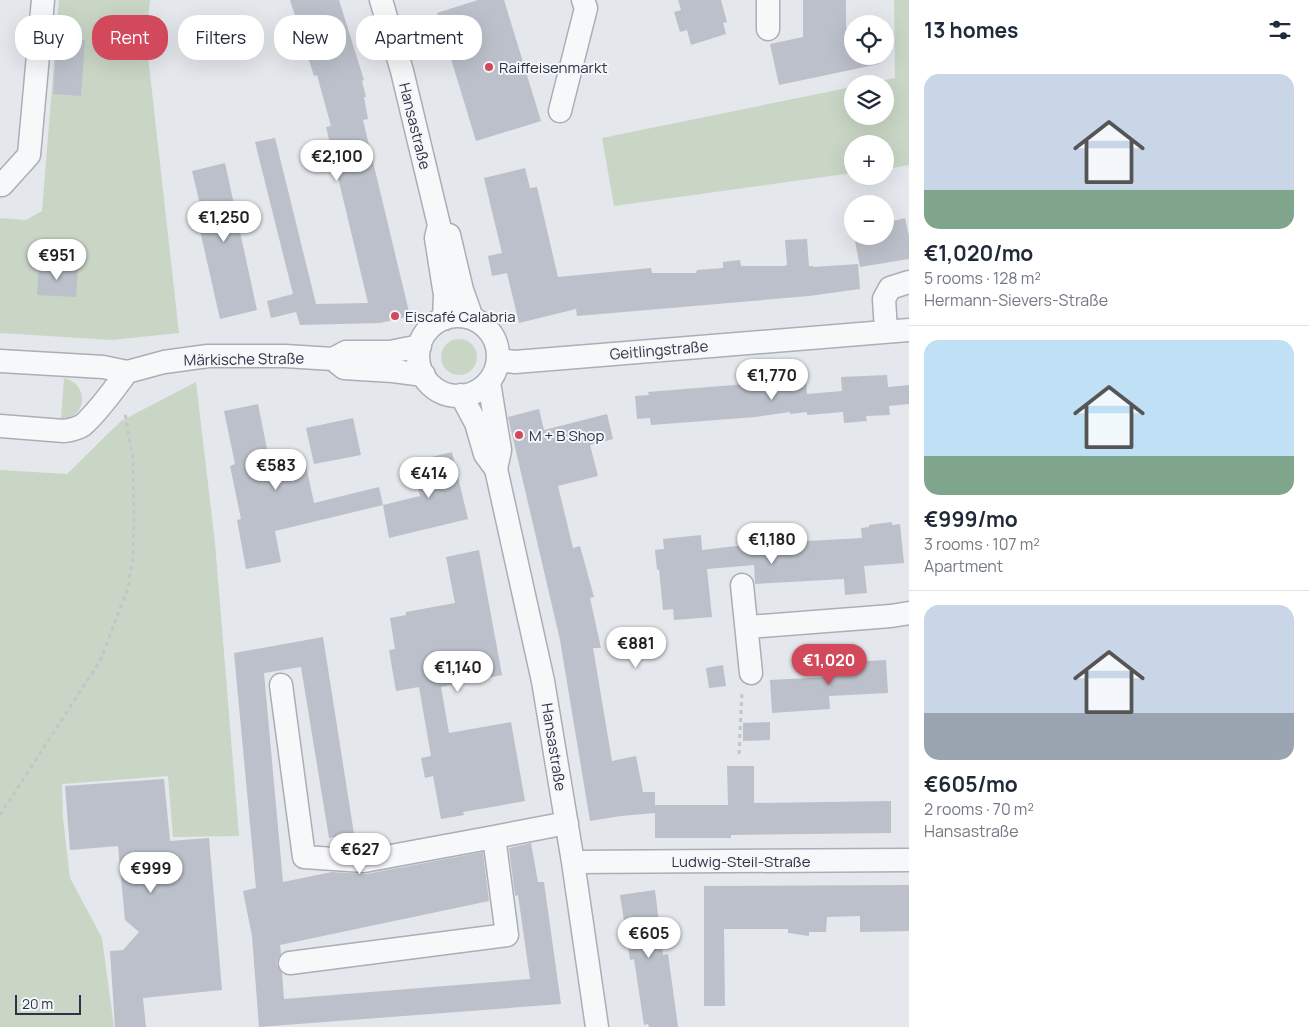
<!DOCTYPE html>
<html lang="en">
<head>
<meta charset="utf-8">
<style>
  body { margin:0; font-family:Manrope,sans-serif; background:#f2f2f3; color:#1f2937; height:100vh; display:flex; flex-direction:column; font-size:19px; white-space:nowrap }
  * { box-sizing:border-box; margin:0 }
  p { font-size:16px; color:#747a83 }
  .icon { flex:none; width:28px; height:28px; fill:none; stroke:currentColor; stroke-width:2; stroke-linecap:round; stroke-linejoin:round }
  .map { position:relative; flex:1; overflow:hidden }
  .side { display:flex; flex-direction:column; background:#fff; width:400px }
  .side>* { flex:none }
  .banner { position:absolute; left:15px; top:15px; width:475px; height:45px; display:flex; gap:10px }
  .buttons { position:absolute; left:844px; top:15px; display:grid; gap:10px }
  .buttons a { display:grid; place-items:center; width:50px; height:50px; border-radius:50%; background:#fff; box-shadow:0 5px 20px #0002; font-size:25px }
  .scale { position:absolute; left:15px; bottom:12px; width:66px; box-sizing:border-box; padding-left:5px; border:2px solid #2b3445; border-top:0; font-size:14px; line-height:18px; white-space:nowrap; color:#2b3445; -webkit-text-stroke:4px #f4f6f9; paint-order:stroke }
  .price { position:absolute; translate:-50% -42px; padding:0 11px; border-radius:18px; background:#fff; color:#222; font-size:16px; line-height:32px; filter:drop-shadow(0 1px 2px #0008) }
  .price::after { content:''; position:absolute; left:50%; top:30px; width:15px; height:11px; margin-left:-8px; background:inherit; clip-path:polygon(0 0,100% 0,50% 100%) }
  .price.current { background:#d1495b; color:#fff }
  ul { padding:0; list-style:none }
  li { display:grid; align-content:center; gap:10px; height:265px; padding:0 15px }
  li+li { border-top:1px solid #e0e1e3 }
  li span { display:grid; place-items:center; height:155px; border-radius:15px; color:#555 }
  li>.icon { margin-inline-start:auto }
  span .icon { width:90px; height:90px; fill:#fffc; stroke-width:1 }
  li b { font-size:21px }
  h2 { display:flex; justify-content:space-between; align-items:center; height:60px; padding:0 15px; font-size:21px }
  .pill { padding:0 18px; border-radius:20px; background:#fff; box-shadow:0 5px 20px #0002; font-size:18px; line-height:45px }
  .pill.current { background:#d1495b; color:#fff }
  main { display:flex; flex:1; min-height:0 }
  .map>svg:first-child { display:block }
</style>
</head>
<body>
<main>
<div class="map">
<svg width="909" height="1027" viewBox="0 0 909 1027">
  <rect width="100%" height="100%" fill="#e4e7ec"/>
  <path fill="#c9d6c5" d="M59,0h91l-4,38 33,295 -67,7 -112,-7v-115l26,2 16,-9z
    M894,0h15v165l-24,4v-25h-33v29l-238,33 -12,-68 250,-51v29h33v-32h-18l28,-6z
    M441 357a18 18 0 1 1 36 0a18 18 0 1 1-36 0Z
    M64,378c26,6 23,41 -3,41z
    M196,382l19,161 24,293 -66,1 -5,-61 -106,8 1,34 7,60 32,60 12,89h-114v-557l67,4 54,-53z"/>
  <path fill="#bbc0ca" d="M290,0h49l25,80 -2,1 4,16h-2l4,22 -5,1 47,196 -30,7 -80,2 -4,-13 -25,6 -4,-17 26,-7 -38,-152 20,-4 41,166 52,-1 -42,-176 5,-1 -14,-51 -3,1z
    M478,0h26l37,121 -65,20 -39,-128z
    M678,0h43l6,22 -4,1 3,11 -35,11 -4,-15 -7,2 -6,-20 7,-2z
    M803,0h43v28l6,-1v29h25l2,8 -100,21 -9,-41 33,-7z
    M57,38l28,2 -4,56 -28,-2z
    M225,163l32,147 -37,9 -21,-93 6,-1 -13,-54z
    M525,168l5,20 7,-1 21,90 93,-9 1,5h44l1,-3 26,-2v-6l17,-2 1,6h43l3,-1 -2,-25 22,-1 2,27h4v1l45,-3 2,25 -51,7 -232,20 -1,-7 -57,14 -12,-50 -15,3 -4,-20 14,-3 -18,-75z
    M905,218l4,18v23l-49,8 -6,-31h31v-13z
    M39,265l39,3 -2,29 -39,-2z
    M887,375l1,12 21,-2v19l-20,2 1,9 -24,1 1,5 -23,2 -1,-11 -36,3v-3l-17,2v-2l-34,5 -105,8 -1,-7 -13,1 -2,-23 14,-1 -1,-3 158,-13 1,15 35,-3 -1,-14z
    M258,404l12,60 34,-8 10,47 65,-16 4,18 -108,26 6,31 -35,7 -9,-49 4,-1 -11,-53 5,-2 -11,-53z
    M539,409l5,21 63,-16 6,25 -23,6 8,31 -40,10 15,62 7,-2 14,51 -4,1 11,50h-8l19,113 24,-5 7,36h12v13h73l-1,-39h27v37l137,-2v32l-160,2v3h-76v-25l-34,3 -31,5 -30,-181 -52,-223z
    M353,418l8,37 -47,9 -8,-36z
    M452,452l16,67 -79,19 -6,-33 37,-9 -9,-34z
    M892,522v3l8,-1 4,39 -40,3 3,27 -22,2 -1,-16 -89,5 -1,-19 -23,2 -24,2 5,48 -38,3 -1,-11 -10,1 -4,-41 -2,1 -2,-20 9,-1 -1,-10 38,-4 1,15 52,-6 108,-6 -1,-10 8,-1v-2z
    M479,550l23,125 -61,12 8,46 62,-11 14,79 -62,11 1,3 -23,4 -8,-43 -8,2 -4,-20 10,-2 -12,-69 -23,4 -7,-41 6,-1 -5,-31 16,-3v-3l49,-9 -9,-46z
    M323,637l31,197 -25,4 -28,-171 -37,6 19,209 49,-10 34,2 117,-22 6,49 -209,44 1,9 -3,4 -1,6 5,9 2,26 246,-20 -12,-84 -3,1 -6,-48 22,-5 7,39h6l17,122 -302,23 -7,-91 -9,-45 13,-3 -22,-235z
    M886,660l2,33 -59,3 1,13 -58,4 -2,-33 58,-3v-14z
    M723,665l3,21 -17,2 -3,-20z
    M770,722v18l-27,1v-18z
    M164,779l6,62 39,-3 13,152 -79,8 3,29h-31l-5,-76 13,-1 16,-18 -14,-12 -7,-74 -48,4 -5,-64z
    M909,885v46l-49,1v-16l-33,1 -1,15h-17v4l-21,-3v-4h-64l1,77h-21v-120z
    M655,890l8,65 5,-1 10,73h-29l-1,-3 -4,1 -10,-66 -4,1 -10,-65z"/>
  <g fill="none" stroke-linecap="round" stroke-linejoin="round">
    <g stroke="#a9aeb7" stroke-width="25">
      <path id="minor" d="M381,0l21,71 37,154 -3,13 9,57 -1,24
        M768,0v29
        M560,111l26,-103 -3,-8
        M0,185h2l27,-30 14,-155
        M449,235l13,55 10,28
        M418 356a40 40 0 1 1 80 0a40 40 0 1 1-80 0Z
        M886,331l-2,-32 6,-11 19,-6
        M333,359l11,9 49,3 31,4
        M498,360l17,2 394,-32
        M0,361l103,6 24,5 37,-10 44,-6h77l48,3 13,-7h44l30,-6
        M489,382l11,68 -4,19 47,212 30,181 24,165
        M461,395l15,28 9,31 11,15
        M0,426l64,5c7,-1 13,-2 19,-6 16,-14 31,-36 44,-53
        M742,585l9,88
        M748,627l143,-11 18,-3
        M281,685l23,172 60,4 130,-24
        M573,862l336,-2
        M290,963l217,-28 -13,-98 73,-14"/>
    </g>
    <path stroke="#c2c5cb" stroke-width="3" stroke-dasharray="4 4" stroke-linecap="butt" d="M739,754l3,-62
      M0,815l100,-154 28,-73 5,-32 1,-36 -1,-61 -8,-46"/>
    <use href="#minor" stroke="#f7f8fa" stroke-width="22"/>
  </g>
  <g fill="#d1495b" stroke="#f4f6f9" stroke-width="2">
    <circle cx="489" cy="67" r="5"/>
    <circle cx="395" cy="316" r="5"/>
    <circle cx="519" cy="435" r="5"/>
  </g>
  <g text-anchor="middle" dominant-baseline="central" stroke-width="4" stroke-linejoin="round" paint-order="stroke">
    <g font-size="15" fill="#2b3445" stroke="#f4f6f9" text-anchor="start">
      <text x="499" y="67">Raiffeisenmarkt</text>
      <text x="405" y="316">Eiscafé Calabria</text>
      <text x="529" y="435">M + B Shop</text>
    </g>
    <g font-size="15" fill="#2b3445" stroke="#f4f6f9">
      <text transform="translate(415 126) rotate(76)">Hansastraße</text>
      <text transform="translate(659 350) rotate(-5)">Geitlingstraße</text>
      <text transform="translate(244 359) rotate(-1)">Märkische Straße</text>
      <text transform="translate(554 747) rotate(81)">Hansastraße</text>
      <text x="741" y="861">Ludwig-Steil-Straße</text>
    </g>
  </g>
</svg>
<div class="buttons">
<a><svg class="icon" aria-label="locate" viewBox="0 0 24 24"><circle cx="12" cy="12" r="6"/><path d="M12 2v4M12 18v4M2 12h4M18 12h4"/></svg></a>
<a><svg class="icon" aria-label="layers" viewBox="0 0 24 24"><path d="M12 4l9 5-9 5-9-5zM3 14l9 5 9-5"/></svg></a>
<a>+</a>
<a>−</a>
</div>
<div class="scale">20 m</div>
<b class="price" style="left:337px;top:182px">€2,100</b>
<b class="price" style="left:224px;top:243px">€1,250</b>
<b class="price" style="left:57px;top:281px">€951</b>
<b class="price" style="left:772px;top:401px">€1,770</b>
<b class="price" style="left:276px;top:491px">€583</b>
<b class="price" style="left:429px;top:499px">€414</b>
<b class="price" style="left:772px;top:565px">€1,180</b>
<b class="price" style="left:636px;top:669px">€881</b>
<b class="price current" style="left:829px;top:686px">€1,020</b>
<b class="price" style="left:458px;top:693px">€1,140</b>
<b class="price" style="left:360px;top:875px">€627</b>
<b class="price" style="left:151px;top:894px">€999</b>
<b class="price" style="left:649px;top:959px">€605</b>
<div class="banner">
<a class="pill">Buy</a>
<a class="pill current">Rent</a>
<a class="pill">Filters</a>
<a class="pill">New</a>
<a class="pill">Apartment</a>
</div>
</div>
<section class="side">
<h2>13 homes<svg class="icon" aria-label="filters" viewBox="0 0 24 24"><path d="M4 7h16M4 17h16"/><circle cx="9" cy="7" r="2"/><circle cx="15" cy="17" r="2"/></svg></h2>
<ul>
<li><span style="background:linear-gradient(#c9d6e8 75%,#7fa58c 0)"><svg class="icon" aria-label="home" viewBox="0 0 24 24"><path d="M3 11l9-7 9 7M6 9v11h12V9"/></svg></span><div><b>€1,020/mo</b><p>5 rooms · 128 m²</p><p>Hermann-Sievers-Straße</p></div></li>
<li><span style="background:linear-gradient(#bfe0f5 75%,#7fa58c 0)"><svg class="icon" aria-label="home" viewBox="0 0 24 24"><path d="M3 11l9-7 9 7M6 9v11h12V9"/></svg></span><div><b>€999/mo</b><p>3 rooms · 107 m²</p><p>Apartment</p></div></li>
<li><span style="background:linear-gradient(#c9d6e8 70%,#9aa5b1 0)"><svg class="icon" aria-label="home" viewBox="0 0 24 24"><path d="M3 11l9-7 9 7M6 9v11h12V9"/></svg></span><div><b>€605/mo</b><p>2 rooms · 70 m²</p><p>Hansastraße</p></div></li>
</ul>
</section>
</main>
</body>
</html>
